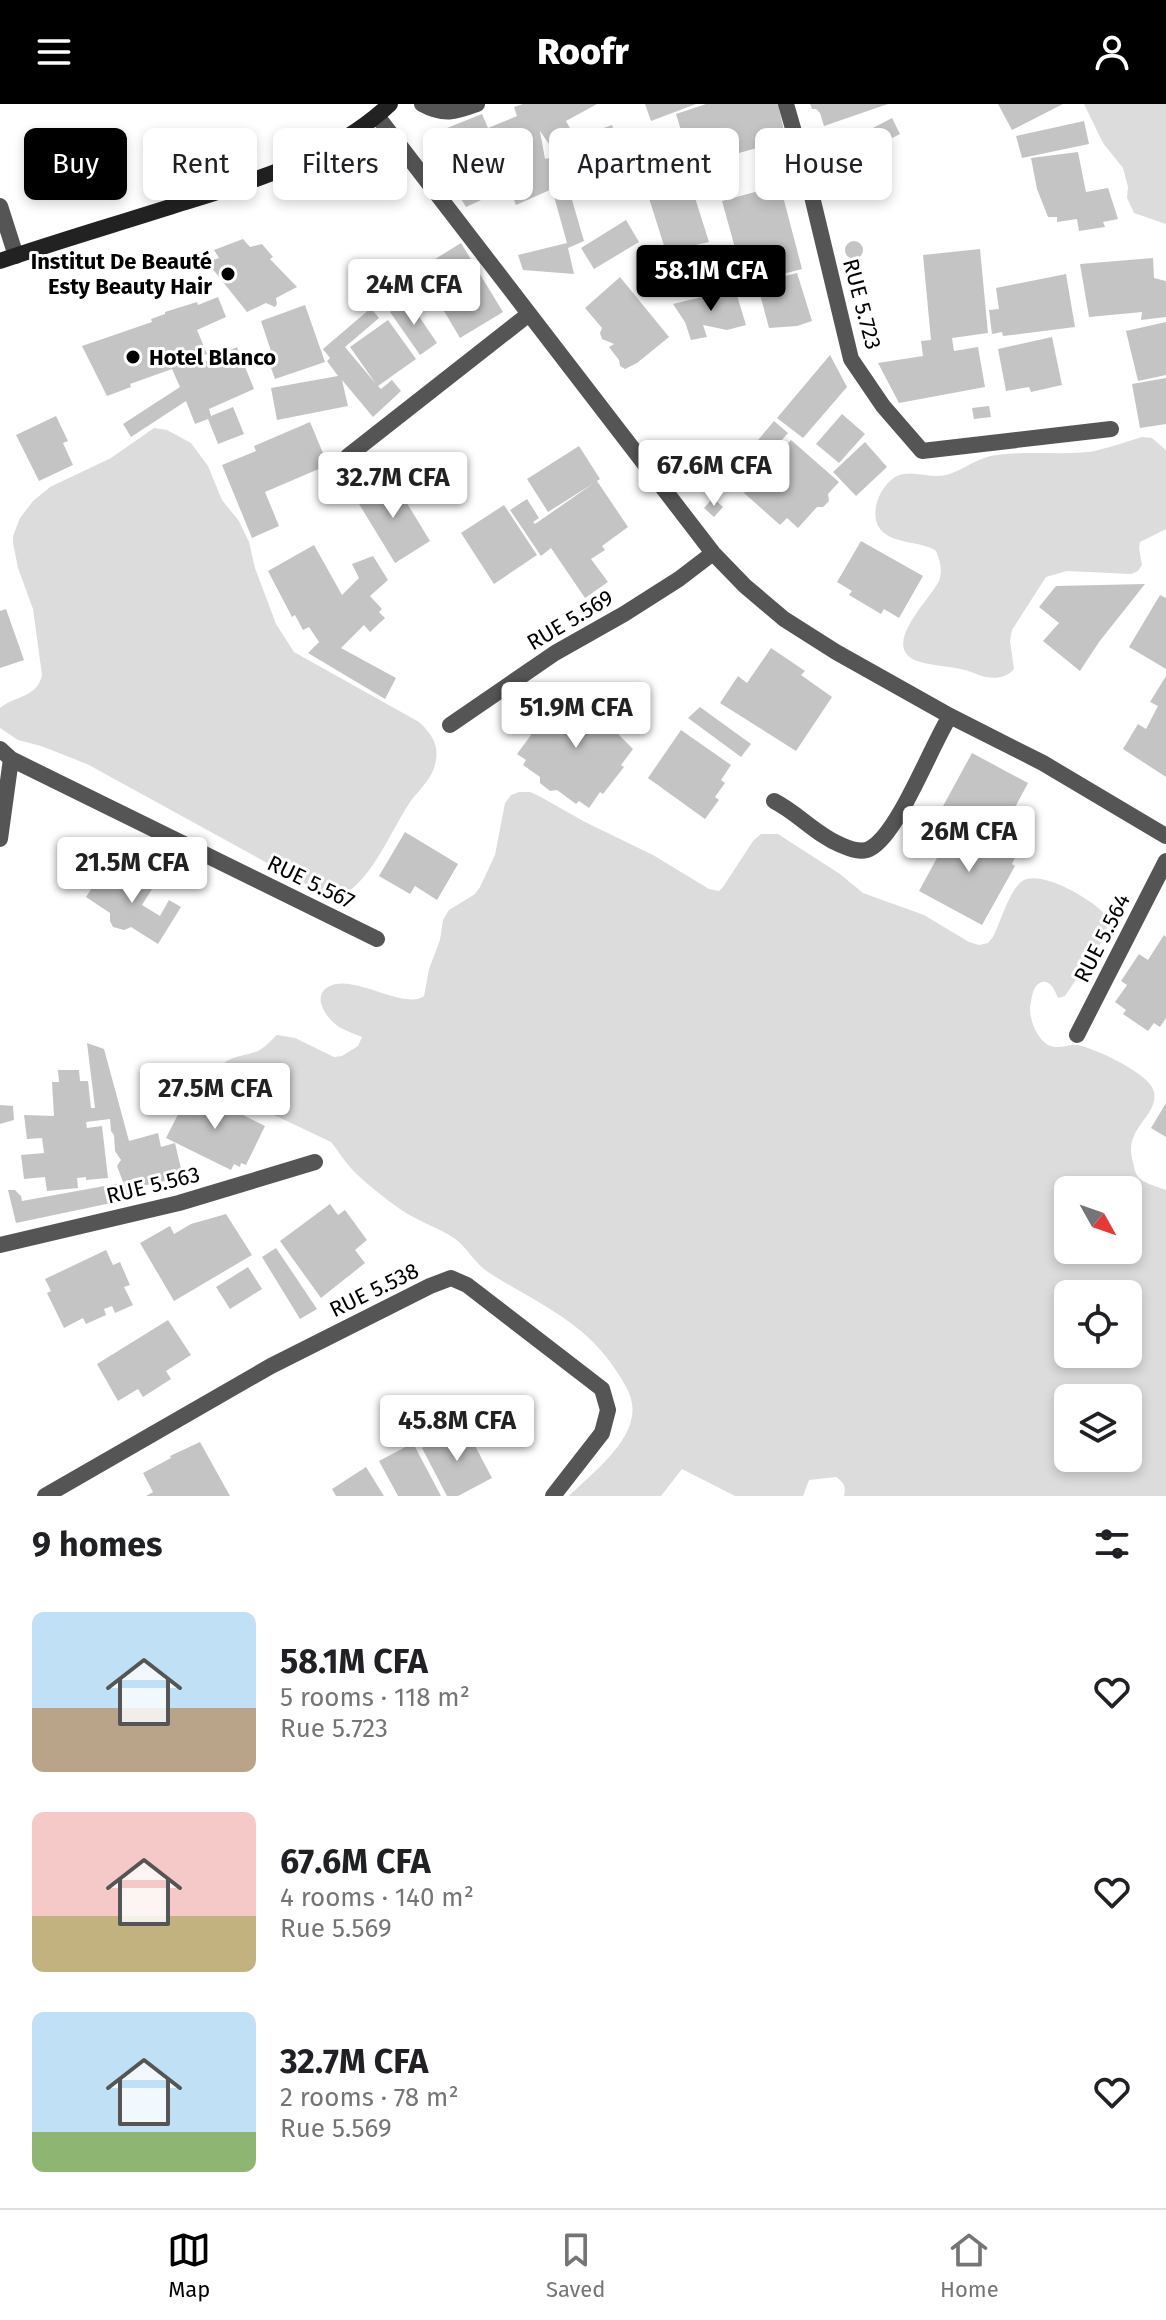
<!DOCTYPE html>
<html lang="en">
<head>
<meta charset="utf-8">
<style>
  body { margin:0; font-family:"Fira Sans",sans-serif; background:#f2f2f2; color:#202124; height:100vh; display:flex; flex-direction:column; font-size:30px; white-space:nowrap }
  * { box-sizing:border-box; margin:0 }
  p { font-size:26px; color:#757577 }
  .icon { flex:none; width:44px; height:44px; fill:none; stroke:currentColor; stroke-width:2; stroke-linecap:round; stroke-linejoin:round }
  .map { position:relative; height:1392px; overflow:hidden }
  .side { display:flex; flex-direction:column; background:#fff; flex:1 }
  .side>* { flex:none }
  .guide { position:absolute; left:24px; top:24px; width:1118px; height:72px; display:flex; gap:16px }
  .needle { width:52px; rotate:130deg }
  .controls { position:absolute; left:1054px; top:1072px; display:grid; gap:16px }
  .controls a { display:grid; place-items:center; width:88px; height:88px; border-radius:12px; background:#fff; box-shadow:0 4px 12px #0003; font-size:40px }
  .price { position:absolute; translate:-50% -68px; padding:0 18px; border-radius:8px; background:#fff; color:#222; font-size:26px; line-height:52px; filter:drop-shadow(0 2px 4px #0008) }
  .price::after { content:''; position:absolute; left:50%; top:48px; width:24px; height:18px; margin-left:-12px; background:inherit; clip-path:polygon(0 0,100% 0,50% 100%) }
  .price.active { background:#000; color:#fff }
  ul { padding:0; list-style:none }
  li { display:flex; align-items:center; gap:24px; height:200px; padding:0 32px }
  li span { display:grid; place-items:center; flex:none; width:224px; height:160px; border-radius:12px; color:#555 }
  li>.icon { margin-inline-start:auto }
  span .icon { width:96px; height:96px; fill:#fffc; stroke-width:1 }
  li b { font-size:34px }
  h2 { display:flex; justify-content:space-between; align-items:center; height:96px; padding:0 32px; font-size:34px }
  .tag { padding:0 28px; border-radius:12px; background:#fff; box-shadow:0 4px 12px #0003; font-size:28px; line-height:72px }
  .tag.active { background:#000; color:#fff }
  header { display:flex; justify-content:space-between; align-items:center; height:104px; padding:0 32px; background:#000; color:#fff; font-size:36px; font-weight:800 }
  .tab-bar { display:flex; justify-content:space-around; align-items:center; height:112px; border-top:2px solid #e0e0e0; background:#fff; font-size:22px; color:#757577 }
  .tab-bar a { display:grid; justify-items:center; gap:4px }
  .tab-bar .active { color:#000 }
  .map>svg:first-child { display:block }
</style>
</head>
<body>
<header><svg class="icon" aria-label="menu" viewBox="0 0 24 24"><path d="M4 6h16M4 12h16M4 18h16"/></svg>Roofr<svg class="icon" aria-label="person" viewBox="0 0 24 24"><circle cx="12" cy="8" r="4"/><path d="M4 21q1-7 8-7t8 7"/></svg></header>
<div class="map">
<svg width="1166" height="1392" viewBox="0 0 1166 1392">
  <rect width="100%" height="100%" fill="#fff"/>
  <path fill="#dcdcdc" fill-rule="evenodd" d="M1084,0h82v120l-32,-11 -7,-15 1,-11 -5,-19 -20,-25z
    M154,324l13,2 24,13 17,23 14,34 17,21 10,21 6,26 21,56 18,28 125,70c11,10 20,22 17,38 -2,17 -16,29 -26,42 -17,26 -32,63 -55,84 -10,9 -22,10 -35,6l-233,-128 -46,-18 -23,-6 -18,-12v-20c16,-13 37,-10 42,-33l-9,-66 -15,-41 -5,-25v-7l7,-18 13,-17 17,-14 61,-29z
    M1142,333l10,1 14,12v79l-26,13 -1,6 3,17 -4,6 -7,3 -64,-3 -21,6 -34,53 -2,11 4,28c-10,12 -27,10 -40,4 -17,-7 -37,-6 -54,-11 -43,-13 9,-61 19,-81 4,-11 1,-20 -3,-30 -16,-11 -43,-6 -56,-22 -12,-16 1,-45 17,-53 15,-7 33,3 49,-1 17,-4 31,-18 51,-20 30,-4 61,0 92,-3 17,-3 36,-10 53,-15z
    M519,688h11l9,4 46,26 68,33 56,34 10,2 4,-4 30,-46 8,-7h17l62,40 23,19 61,22 45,27 10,3 9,-2 5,-6c7,-14 16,-45 28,-55 18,-15 76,20 87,36l-2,17 -41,61 -7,2c-3,-7 -7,-18 -16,-16 -8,2 -10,13 -11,20 -4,13 5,36 17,43 10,5 20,-1 30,0 18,4 65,26 74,42 10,18 -12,34 -18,49 -5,10 -3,20 0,30 1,7 3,11 9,15 7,4 16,6 23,9v306h-322c2,-9 0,-14 -8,-19l-27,3 -6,16h-68l-53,-27 -21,27h-92c22,-22 69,-57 63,-92 -1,-11 -9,-23 -15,-32 -32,-51 -81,-69 -129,-100 -13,-8 -21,-25 -34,-34 -17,-11 -37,-17 -54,-29 -14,-10 -40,-30 -51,-43 -7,-8 -11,-16 -18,-24l-95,-45 -16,-12c-4,-30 16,-26 35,-33 8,-2 15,-11 22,-17l18,3 39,19 8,-1 16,-10 4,-9c-7,-3 -16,-6 -23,-10 -12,-8 -28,-30 -11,-40 24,-15 76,24 96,9l5,-27 11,-29 3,-20 6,-10 26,-16 5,-7 15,-32 10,-52 6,-8zM1128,1086v60h-60v-60zM1128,1190v60h-60v-60zM1128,1294v60h-60v-60z"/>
  <path fill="#c4c4c4" d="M523,0h74l-31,17 12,22 -16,11 -6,-10 -5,3 -11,-16 5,28 20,-5 4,13 -6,2 21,72 -16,7 6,26 -51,-4 -5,-15 49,-12 -15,-54 -36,16 -7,-18 -43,20 -30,-49 14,-9 -8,-19 40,-16 6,14 29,-12 -3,-9z
    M645,0h51l-45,17z
    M706,0h72l8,36 -65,18 9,33 -28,9 -26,-86z
    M810,0h78l-64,22 -4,-13 -4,-4h-4z
    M998,0h65l-51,26z
    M892,14l8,16 -75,39 -6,-17z
    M1084,17l5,23 -67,14 -6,-22z
    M612,21l15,44 -19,6 -16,-43z
    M678,40l31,98 -43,10 -30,-95z
    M1078,48l8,40 22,-4 10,31 -15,3 2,5 -26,4 -2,-12 -20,3v-5h-9l-11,-28 -6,-31z
    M780,81l22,84 -57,15 -23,-83z
    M626,116l13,22 -45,27 -13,-21z
    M243,135l7,8 12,-3 11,13 -3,2 27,28 -21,11 1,6 -2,3 -9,-4 -19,9 -40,-50 12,-4 -5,-8z
    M845 146a9 9 0 1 1 18 0a9 9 0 1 1-18 0Z
    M461,139l42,69 -43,26 -41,-69z
    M980,145l8,84 -36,5 2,13 24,-4 7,40 -86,16 -21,-40 45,-7 -2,-15 10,-1 -8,-85z
    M1153,154l1,20 12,3v36l-25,3 1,-8 -53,5 -9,-53z
    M797,169l15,48 -15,5 -28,2 -12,-45z
    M1066,170l9,53 -72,9 -1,-4 -10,2 -3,-24 10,-1 -3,-21z
    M620,173l49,60 -32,26 -12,6 -5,-3 -1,-6 -10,-13 5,-3 -12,-5 -2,-6 2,-5 -17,-20z
    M735,185l11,36 -19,5 -24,-5 4,12 -16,3 -6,-18 -12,-18z
    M218,193l8,20 -29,13 10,24 -9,4 2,6 37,-17 17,42 -45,20 2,7 22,-9 11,27 -26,10 -10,-25 -13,5 -9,-23 -55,36 -8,-13 57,-37 -8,-18 -42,15 1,3 -24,9 -25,-50 70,-24 -1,-3 14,-5v-2l32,-10 1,3z
    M408,196l29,43 -17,12 -30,-43z
    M305,201l20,57 -50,17 -5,-14 5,-2 -14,-42z
    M371,204l8,10 -34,29 31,37 -26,-37 38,-27 28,39 -38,27 3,3 11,-9 9,11 -28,26 -31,-37 6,26 -71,14 -6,-32 67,-12 -11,-15 3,-3 -7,-9z
    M1166,218v53l-28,6 -12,-50z
    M1052,233l10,48 -31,7 -2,-5 -23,4 -8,-42z
    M830,251l17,32 -44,51 -26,-20z
    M1166,274v46l-26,4 -8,-44z
    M989,302l2,11 -17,2 -2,-11z
    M842,310l23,20 -26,29 -23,-19z
    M56,312l12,25 -5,2 10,22 -34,16 -23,-46z
    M774,317l14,12 -37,43 -13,-12z
    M310,318l18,43 -63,27 14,34 -27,12 -30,-73 34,-14 -2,-5z
    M791,336l48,42 -11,12 1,7 -6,6h-6l-19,21 -11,-10 -7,7 -36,-32z
    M865,338l22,25 -31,29 -23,-24z
    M579,342l21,33 -3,2 31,46 -26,19 3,4 -14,9 17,23 -23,16 -34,-50 -10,8 -31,-46 17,-11 12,19 -6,4 2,2 59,-41 -46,29 -21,-33z
    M391,373l39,64 -35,22 -39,-64z
    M713,394l10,9 -9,10 -10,-9z
    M504,401l33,50 -43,29 -33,-51z
    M861,437l62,35 -24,42 -15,-9 -3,5 -32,-19 3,-4 -15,-9z
    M314,441l28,50 17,-17 -7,-14 21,-8 15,24 -18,16 12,13 -3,3 6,6 -15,14 -6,-7 -23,23 55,30 -11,21 -77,-46 11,-11 -10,-15 -6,3 -8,-15 -3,2 -24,-46z
    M1145,480l-46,58 -19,29 -37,-30 16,-18 -20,-16 17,-21z
    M1160,491l6,3v71l-37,-22z
    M6,505l18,51 -24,8v-57z
    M771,544l34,23 -4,4 31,22 -36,54 -76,-48 18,-27 9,7z
    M1166,572v101l-43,-28 15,-25 8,5 12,-23 -8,-4z
    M562,590l29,19 9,-13 20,15 -9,12 22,22 -12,16 3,2 -21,27 -3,-2 -11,16 -10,-7 -3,3 -19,-14 -7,1 -10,-8v-6l-17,-12 3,-5 -9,-6 14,-19 -2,-2z
    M700,603l51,37 -10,13 -53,-39z
    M681,626l50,35 -10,15 4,3 -10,14 4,3 -14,19 -57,-41z
    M972,649l56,30 -30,56 -56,-31z
    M956,719l60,32 -4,9 3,2 -33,59 -63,-34z
    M405,728l53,32 -21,36 -22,-14 -5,8 -31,-18z
    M118,763h7l12,9 2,5 13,8 -10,16 18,11 9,-16 12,7 -23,37 -27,-17 -7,3 -11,-3 -3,-6v-8l-24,-16 13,-20 9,5z
    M1164,831l2,2v81l-6,9 -6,-4 -6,8 -25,-17 3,-4 -11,-8 12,-17 -6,-4 18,-27 9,6z
    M87,939l17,6 25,92 29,-8 3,14 14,-4 8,34 -41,9 -3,-8 -16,4 -6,-16 4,-6 -6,-9 -1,-16 -3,-4 -1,-12 -24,3 1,6 15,-2 6,52 -22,2v-3l-9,1 1,10 -31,3 -2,-14 -21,2 -3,-24 23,-2 -2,-15 -15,1 -3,-24 30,1 -2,-34h7l-1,-12h21l1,11h8l3,27h4z
    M191,985l74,37 -19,39 -5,-2 -1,4 -6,-3 -3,6 -65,-32z
    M1166,999v34l-15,-9z
    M0,1001l13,1 1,14 -14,4z
    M132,1077l3,17 -119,25 -8,-33h7l6,6 1,5z
    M330,1100l8,11 7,-5 22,30 -12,10 10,13 -44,35 -41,-57z
    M226,1110l26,41 -78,46 -34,-58 30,-17 4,8 17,-10z
    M276,1144l41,61 -17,10 -38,-62z
    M106,1146l7,15 7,-3 10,23 -6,2 9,18 -18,8 -3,-7 -8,3 2,6 -20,9 -3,-6 -19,10 -17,-35 4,-2 -6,-12z
    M248,1163l14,22 -32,20 -14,-22z
    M168,1216l23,35 -25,16 5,8 -28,18 -5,-8 -20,12 -21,-37z
    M464,1321l28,53 -34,18h-11l-25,-48z
    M200,1338l30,54h-84l7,-4 -10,-19 28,-15 -1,-2z
    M413,1339l28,53h-43l-19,-35z
    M366,1363l18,29h-48l-4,-7z"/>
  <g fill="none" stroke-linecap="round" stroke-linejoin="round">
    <path stroke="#555" stroke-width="16" d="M422,0c22,12 33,8 55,0
      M786,0l23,80 42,175 32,47 39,45 189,-22
      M377,12l336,437 32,33 39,33 52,33 114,64 93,47 123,73
      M0,102l16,50
      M348,352l181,-142
      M450,621l105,-72 69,-39 55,-35 34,-26
      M0,645l11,10 366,180
      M774,697c24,12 42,34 67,44 9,4 21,9 30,3 28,-16 60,-102 79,-132
      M0,735l11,-80
      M1077,931l89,-174
      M0,1141l179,-42 136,-41
      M45,1392l226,-130 159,-80 21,-8 16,7 135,104 6,21 -6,23 -49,63"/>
    <path stroke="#222" stroke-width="16" d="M0,157c58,-20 117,-37 176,-56 74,-23 156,-46 214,-101"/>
  </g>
  <g fill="#000" stroke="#fff" stroke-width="3">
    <circle cx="228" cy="170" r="8"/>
    <circle cx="133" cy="253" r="8"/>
  </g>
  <g text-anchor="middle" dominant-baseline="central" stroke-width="6" stroke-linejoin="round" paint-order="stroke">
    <g font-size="22" font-weight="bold" fill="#000" stroke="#fff" text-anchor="end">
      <text x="212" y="157">Institut De Beauté<tspan x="212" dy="25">Esty Beauty Hair</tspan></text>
      <text x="149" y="253" text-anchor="start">Hotel Blanco</text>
    </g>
    <g font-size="22" fill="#000" stroke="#fff">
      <text transform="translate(862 200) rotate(75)">RUE 5.723</text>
      <text transform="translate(570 516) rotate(-31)">RUE 5.569</text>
      <text transform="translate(311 778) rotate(26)">RUE 5.567</text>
      <text transform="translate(1102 834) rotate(-63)">RUE 5.564</text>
      <text transform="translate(153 1081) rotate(-14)">RUE 5.563</text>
      <text transform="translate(374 1186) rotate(-26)">RUE 5.538</text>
    </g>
  </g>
</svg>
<div class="controls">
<a><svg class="needle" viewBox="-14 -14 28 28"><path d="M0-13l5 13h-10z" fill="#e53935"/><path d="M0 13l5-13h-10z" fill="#757577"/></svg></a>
<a><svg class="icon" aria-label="locate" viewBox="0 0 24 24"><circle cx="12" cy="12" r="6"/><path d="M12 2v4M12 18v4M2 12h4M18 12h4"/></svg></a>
<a><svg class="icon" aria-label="layers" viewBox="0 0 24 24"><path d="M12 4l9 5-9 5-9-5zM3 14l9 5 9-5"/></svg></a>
</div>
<b class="price active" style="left:711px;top:209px">58.1M CFA</b>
<b class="price" style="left:414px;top:223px">24M CFA</b>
<b class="price" style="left:714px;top:404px">67.6M CFA</b>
<b class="price" style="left:393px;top:416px">32.7M CFA</b>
<b class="price" style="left:576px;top:646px">51.9M CFA</b>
<b class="price" style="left:969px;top:770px">26M CFA</b>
<b class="price" style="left:132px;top:801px">21.5M CFA</b>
<b class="price" style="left:215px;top:1027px">27.5M CFA</b>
<b class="price" style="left:457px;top:1359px">45.8M CFA</b>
<div class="guide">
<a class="tag active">Buy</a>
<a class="tag">Rent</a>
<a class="tag">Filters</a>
<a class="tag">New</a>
<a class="tag">Apartment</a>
<a class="tag">House</a>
</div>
</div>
<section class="side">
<h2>9 homes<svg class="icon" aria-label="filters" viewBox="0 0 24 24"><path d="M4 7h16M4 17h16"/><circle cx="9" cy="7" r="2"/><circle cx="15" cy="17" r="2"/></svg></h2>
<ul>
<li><span style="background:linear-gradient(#bfe0f5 60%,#b9a48a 0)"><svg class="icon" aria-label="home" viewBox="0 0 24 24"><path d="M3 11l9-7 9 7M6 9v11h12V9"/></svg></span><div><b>58.1M CFA</b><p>5 rooms · 118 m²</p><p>Rue 5.723</p></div><svg class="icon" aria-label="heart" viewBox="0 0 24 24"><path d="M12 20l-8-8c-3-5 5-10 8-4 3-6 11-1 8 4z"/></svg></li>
<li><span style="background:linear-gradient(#f6c9c9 65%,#c2b280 0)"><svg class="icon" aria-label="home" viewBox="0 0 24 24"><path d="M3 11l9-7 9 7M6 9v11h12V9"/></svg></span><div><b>67.6M CFA</b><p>4 rooms · 140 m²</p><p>Rue 5.569</p></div><svg class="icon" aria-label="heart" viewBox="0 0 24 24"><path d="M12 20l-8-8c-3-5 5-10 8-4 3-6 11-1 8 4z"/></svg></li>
<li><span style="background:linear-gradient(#bfe0f5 75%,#8fb573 0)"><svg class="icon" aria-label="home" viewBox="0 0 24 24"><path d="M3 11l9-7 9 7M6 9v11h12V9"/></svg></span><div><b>32.7M CFA</b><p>2 rooms · 78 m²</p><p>Rue 5.569</p></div><svg class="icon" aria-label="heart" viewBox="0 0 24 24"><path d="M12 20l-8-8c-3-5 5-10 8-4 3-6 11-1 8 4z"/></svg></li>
</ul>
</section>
<nav class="tab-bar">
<a class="active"><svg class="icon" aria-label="map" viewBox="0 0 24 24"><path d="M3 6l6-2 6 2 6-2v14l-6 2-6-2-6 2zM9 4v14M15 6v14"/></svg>Map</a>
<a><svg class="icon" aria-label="saved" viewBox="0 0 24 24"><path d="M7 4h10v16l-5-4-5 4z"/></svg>Saved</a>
<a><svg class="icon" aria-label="home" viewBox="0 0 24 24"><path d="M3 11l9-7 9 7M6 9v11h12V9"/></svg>Home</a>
</nav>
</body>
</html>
